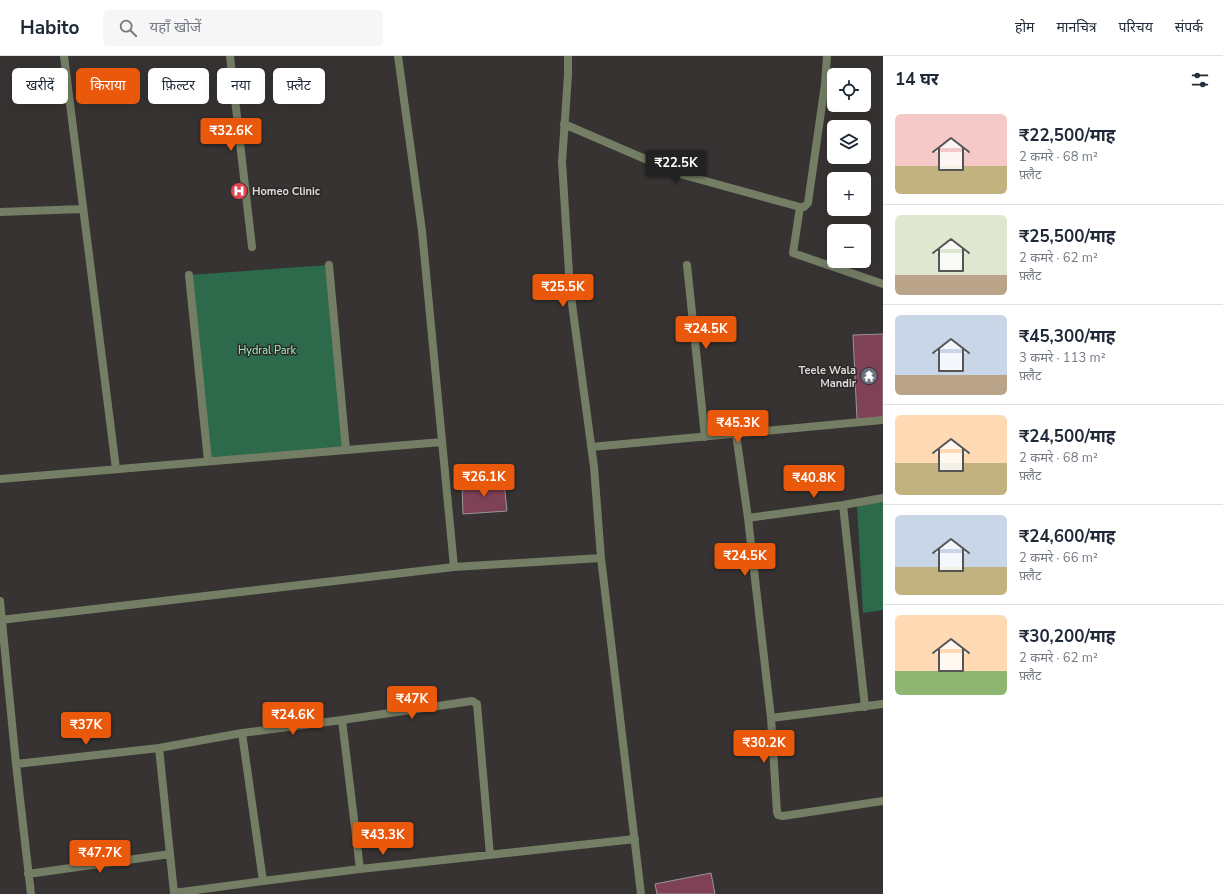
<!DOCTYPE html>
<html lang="hi">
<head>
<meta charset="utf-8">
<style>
  body { margin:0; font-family:"Nunito Sans","Noto Sans Devanagari",sans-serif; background:#f6f6f7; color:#1f2937; height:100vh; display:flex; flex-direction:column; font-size:15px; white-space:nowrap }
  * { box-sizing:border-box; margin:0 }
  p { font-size:13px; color:#747a83 }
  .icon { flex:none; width:22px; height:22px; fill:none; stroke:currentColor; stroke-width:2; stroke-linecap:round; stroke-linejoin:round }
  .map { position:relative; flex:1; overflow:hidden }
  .drawer { display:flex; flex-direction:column; background:#fff; width:340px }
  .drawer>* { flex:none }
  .top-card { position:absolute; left:12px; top:12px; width:380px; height:36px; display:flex; gap:8px }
  .tools { position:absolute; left:827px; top:12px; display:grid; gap:8px }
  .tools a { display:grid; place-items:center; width:44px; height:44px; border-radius:6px; background:#fff; box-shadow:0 4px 16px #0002; font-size:20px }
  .price { position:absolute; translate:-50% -34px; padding:0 9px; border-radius:4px; background:#ea580c; color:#fff; font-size:13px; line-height:26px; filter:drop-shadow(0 1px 2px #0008) }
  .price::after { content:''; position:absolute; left:50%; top:24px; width:12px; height:9px; margin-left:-6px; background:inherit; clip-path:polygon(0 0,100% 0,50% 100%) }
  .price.active { background:#222; color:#fff }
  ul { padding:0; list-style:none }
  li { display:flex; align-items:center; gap:12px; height:100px; padding:0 12px }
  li+li { border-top:1px solid #e0e1e3 }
  li span { display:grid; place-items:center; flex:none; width:112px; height:80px; border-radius:6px; color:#555 }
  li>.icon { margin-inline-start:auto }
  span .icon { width:48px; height:48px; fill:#fffc; stroke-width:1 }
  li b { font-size:17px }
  h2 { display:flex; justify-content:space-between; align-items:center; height:48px; padding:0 12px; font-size:17px }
  .chip { padding:0 14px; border-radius:6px; background:#fff; box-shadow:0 4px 16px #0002; font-size:14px; line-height:36px }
  .chip.active { background:#ea580c; color:#fff }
  header { display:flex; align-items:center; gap:24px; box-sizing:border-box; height:56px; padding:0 20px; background:#fff; border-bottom:1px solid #e0e1e3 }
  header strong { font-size:19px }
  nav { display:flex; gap:22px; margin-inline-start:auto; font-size:14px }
  .search { width:280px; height:36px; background:#f6f6f7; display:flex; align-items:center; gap:10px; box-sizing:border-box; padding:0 14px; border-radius:6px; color:#747a83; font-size:15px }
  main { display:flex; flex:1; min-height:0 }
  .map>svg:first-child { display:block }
</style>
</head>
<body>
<header>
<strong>Habito</strong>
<div class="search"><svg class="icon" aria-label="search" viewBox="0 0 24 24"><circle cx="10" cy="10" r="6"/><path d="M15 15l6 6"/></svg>यहाँ खोजें</div>
<nav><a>होम</a><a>मानचित्र</a><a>परिचय</a><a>संपर्क</a></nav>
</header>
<main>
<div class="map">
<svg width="883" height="838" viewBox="0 0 883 838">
  <rect width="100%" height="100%" fill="#363332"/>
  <path fill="#2c6a4b" d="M329,209l17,185 -138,11 -19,-186z
    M883,446v108l-20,3 -6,-108z"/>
  <path fill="#7e4156" stroke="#9a9697" d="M883,278v84l-26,1 -4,-84z
    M504,426l3,29 -44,3 -1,-30z
    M711,817l4,21h-58l-2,-10z"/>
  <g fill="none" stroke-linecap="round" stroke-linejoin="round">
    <path stroke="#747e65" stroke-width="8" d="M64,0l52,413
      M230,0l22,191
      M398,0l24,175 32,336 147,-9 40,336
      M568,0v19l-6,87 8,127 24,178 7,91
      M564,68l116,50 120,33h4l4,-4 17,-119 2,-28
      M800,151l-7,46 90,31
      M0,156l83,-3
      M329,209l17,185
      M687,209l18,172
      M189,219l19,186
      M736,378l12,84 23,200
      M591,391l292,-27
      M0,423l442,-37
      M843,449l22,202
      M748,462l95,-13 40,-7
      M0,545l16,163 15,130
      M0,564l454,-53
      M883,648l-112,14 6,94 1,3 5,1 100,-15
      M242,677l21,148 97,-12 275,-30
      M159,692l15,145 89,-12
      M16,708l143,-16 83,-15 100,-13
      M360,813l-18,-149 130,-19 5,3 13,151
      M28,818l142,-20"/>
  </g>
  <defs>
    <g id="hospital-disc" transform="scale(0.9)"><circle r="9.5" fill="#e0444e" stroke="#2c2928"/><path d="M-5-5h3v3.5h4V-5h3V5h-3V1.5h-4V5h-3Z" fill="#fff"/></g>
    <g id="temple-disc" transform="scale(0.9)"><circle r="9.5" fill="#6b7280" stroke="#2c2928"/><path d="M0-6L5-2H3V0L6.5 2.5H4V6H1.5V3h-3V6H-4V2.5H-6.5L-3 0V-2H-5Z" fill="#fff"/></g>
  </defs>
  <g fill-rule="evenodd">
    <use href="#hospital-disc" x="239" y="135"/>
    <use href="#temple-disc" x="869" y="320"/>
  </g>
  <g text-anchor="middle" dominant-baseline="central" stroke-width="3" stroke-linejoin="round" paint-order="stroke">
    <g font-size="11" font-weight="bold" fill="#dddbda" stroke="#2c2928" text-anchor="start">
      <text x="252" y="135">Homeo Clinic</text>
      <text x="856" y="314" text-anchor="end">Teele Wala<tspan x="856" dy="13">Mandir</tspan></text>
    </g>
    <g font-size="11" fill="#95f5c1" stroke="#2c2928">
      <text x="267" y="294">Hydral Park</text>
    </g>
  </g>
</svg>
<div class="tools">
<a><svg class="icon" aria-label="locate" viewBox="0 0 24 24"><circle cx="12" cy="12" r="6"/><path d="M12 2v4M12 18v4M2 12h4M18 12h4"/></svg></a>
<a><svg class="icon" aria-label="layers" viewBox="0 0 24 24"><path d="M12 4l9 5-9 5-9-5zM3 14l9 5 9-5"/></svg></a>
<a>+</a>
<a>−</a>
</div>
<b class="price" style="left:231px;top:96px">₹32.6K</b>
<b class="price active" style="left:676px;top:128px">₹22.5K</b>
<b class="price" style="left:563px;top:252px">₹25.5K</b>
<b class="price" style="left:706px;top:294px">₹24.5K</b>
<b class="price" style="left:738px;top:388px">₹45.3K</b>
<b class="price" style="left:484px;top:442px">₹26.1K</b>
<b class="price" style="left:814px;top:443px">₹40.8K</b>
<b class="price" style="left:745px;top:521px">₹24.5K</b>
<b class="price" style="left:412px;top:664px">₹47K</b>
<b class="price" style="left:293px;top:680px">₹24.6K</b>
<b class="price" style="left:86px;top:690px">₹37K</b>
<b class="price" style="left:764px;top:708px">₹30.2K</b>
<b class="price" style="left:383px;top:800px">₹43.3K</b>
<b class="price" style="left:100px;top:818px">₹47.7K</b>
<div class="top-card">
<a class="chip">खरीदें</a>
<a class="chip active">किराया</a>
<a class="chip">फ़िल्टर</a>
<a class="chip">नया</a>
<a class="chip">फ़्लैट</a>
</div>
</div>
<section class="drawer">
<h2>14 घर<svg class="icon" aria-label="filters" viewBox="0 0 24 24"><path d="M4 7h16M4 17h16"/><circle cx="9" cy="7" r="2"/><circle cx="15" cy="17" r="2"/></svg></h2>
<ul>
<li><span style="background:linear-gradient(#f6c9c9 65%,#c2b280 0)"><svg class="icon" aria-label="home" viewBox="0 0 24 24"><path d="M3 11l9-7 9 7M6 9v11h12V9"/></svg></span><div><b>₹22,500/माह</b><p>2 कमरे · 68 m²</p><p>फ़्लैट</p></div></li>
<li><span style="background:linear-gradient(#dfe7d0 75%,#b9a48a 0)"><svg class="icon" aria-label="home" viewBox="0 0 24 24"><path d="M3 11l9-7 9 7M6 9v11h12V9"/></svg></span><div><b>₹25,500/माह</b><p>2 कमरे · 62 m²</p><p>फ़्लैट</p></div></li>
<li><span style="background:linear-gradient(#c9d6e8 75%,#b9a48a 0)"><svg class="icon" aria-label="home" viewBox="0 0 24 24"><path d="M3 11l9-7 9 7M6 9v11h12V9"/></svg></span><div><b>₹45,300/माह</b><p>3 कमरे · 113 m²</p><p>फ़्लैट</p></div></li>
<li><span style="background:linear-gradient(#ffd9b3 60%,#c2b280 0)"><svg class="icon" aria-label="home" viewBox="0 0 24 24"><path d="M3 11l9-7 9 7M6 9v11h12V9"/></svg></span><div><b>₹24,500/माह</b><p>2 कमरे · 68 m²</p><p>फ़्लैट</p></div></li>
<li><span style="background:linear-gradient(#c9d6e8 65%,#c2b280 0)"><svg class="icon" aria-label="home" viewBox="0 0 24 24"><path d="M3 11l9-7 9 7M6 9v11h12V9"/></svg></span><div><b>₹24,600/माह</b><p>2 कमरे · 66 m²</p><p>फ़्लैट</p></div></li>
<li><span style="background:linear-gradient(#ffd9b3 70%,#8fb573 0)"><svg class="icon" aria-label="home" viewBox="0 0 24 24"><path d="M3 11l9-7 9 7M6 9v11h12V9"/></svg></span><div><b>₹30,200/माह</b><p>2 कमरे · 62 m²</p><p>फ़्लैट</p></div></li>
</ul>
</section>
</main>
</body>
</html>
